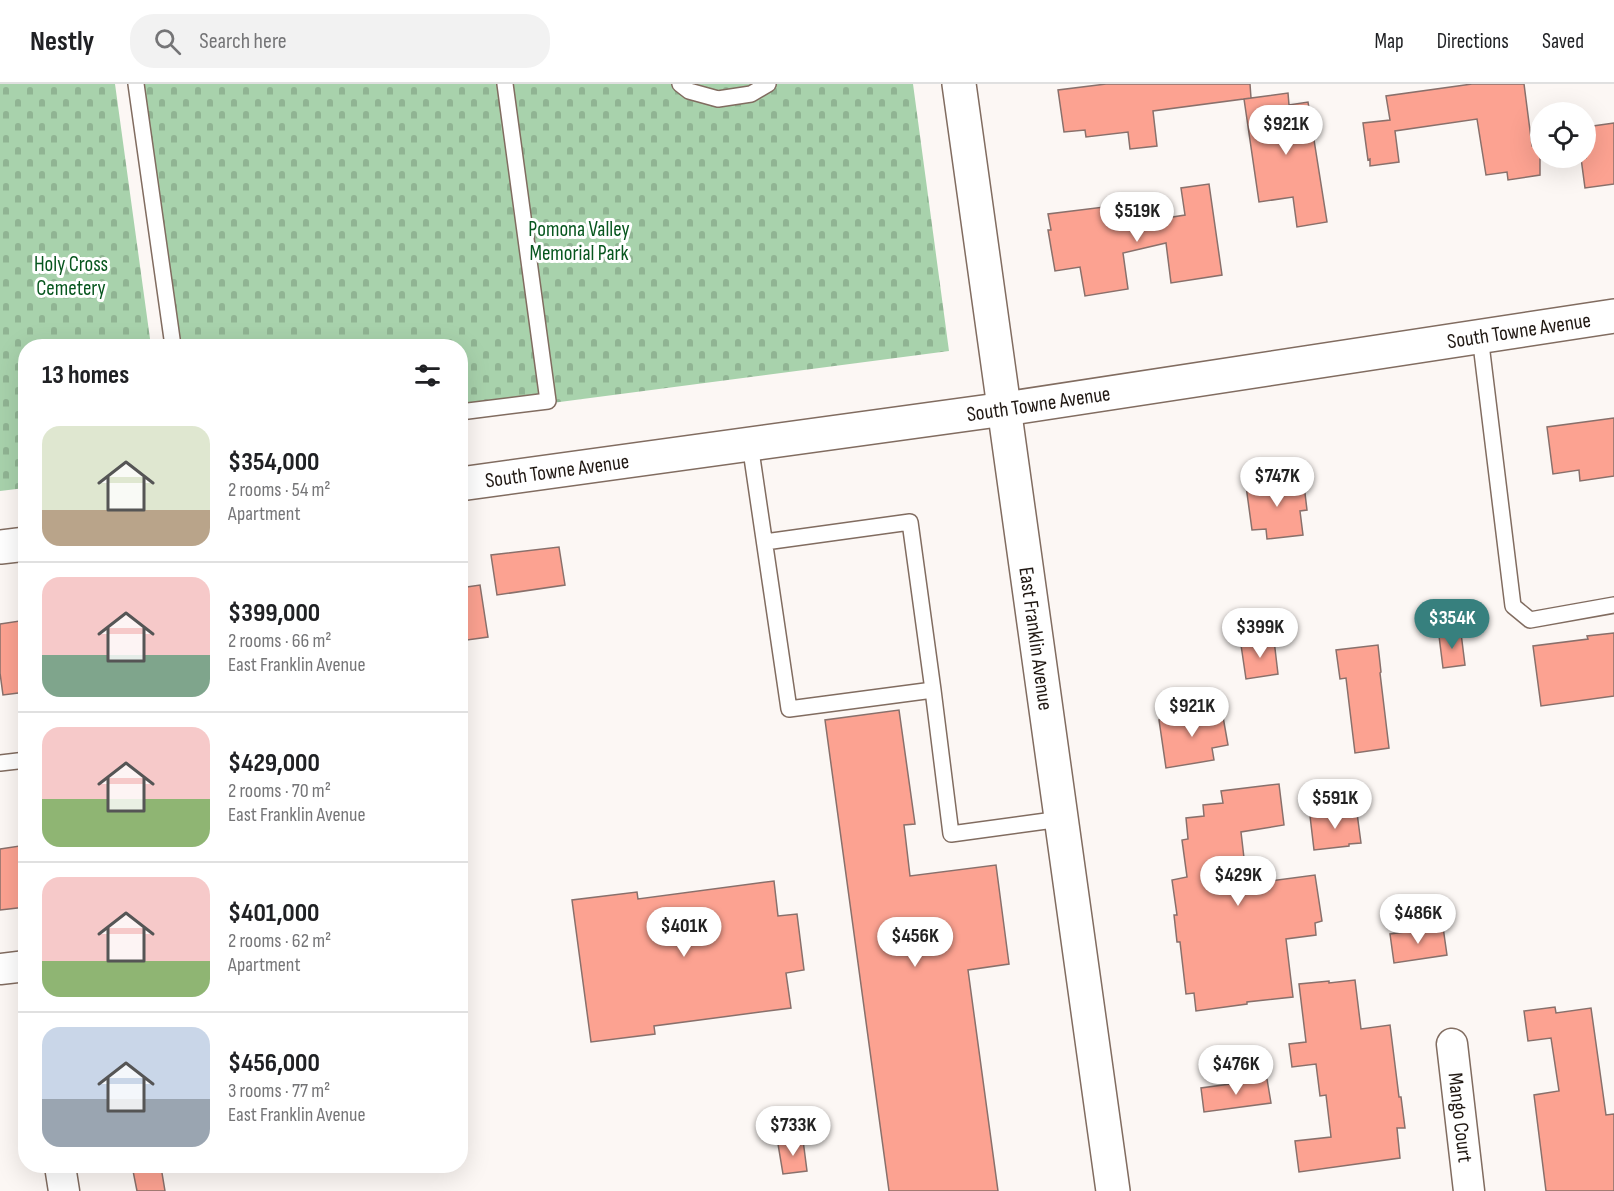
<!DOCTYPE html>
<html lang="en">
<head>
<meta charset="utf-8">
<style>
  body { margin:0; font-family:"Sofia Sans Condensed",sans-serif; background:#f2f2f2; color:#202124; height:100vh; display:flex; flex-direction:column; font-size:22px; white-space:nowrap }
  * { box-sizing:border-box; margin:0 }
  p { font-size:20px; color:#757577 }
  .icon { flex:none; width:33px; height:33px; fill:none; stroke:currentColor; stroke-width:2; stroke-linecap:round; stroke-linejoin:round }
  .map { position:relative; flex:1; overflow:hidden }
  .drawer { position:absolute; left:18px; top:255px; width:450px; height:834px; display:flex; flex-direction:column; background:#fff; border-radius:24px; box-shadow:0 6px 24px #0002 }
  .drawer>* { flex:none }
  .buttons { position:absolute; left:1530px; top:18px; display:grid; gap:12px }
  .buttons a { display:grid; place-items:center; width:66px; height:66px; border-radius:50%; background:#fff; box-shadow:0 6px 24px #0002; font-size:30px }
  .price { position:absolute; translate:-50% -51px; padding:0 14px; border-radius:21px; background:#fff; color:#222; font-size:20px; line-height:39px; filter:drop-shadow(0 2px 3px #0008) }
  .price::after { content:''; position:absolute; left:50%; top:36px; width:18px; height:14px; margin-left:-9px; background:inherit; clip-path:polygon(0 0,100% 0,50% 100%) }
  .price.active { background:#37807e; color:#fff }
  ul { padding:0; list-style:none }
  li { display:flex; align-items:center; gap:18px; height:150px; padding:0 24px }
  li+li { border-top:2px solid #e0e0e0 }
  li span { display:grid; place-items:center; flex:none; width:168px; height:120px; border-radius:18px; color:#555 }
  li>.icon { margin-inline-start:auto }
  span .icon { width:72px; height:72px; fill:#fffc; stroke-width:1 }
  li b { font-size:26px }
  h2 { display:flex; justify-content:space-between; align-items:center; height:72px; padding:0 24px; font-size:26px }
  header { display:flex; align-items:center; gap:36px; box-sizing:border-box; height:84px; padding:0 30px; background:#fff; border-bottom:2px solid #e0e0e0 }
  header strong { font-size:28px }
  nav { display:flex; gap:33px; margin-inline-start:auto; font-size:21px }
  .search { width:420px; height:54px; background:#f2f2f2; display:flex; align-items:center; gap:15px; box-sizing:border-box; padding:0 21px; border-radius:24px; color:#757577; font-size:22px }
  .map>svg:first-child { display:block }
</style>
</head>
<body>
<header>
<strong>Nestly</strong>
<div class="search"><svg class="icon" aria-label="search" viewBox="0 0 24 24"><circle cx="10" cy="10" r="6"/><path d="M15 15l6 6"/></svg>Search here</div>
<nav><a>Map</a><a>Directions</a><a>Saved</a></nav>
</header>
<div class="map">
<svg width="1614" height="1107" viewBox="0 0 1614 1107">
  <defs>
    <pattern id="cemetery-stones" width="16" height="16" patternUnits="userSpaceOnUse" patternTransform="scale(1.5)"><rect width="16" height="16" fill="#a8d2ac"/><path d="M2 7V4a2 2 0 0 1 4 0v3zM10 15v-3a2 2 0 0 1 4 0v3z" fill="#90b493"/></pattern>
  </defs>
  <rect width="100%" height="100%" fill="#fcf7f4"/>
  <path fill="url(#cemetery-stones)" d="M0,0h115l36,262h-125l-1,142 -25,3z
    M131,0h782l36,267 -488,64 -1,-69h-292z"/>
  <path fill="#fca291" stroke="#89706b" stroke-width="1.5" d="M1106,0h144l1,14 -98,13 4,35 -27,3 -2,-17 -42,5 -1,-7 -21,2 -6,-42z
    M1472,0h52l8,62 8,-1v30l-32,5 -1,-8 -21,3 -9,-56 -82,12 4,31 -29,4v-7l-2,1 -5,-37 27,-3 -4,-24z
    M1288,9l1,12 19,-3 19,120 -30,5 -4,-30 -34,5 -15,-103z
    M1614,39v61l-29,4 -4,-30h5v-31z
    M1209,100l13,91 -51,8 -5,-40 -43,10 5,36 -43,7 -5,-29 -25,4 -7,-41h3l-3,-16 56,-7 2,14 6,-1 1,9 47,-8 -1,-2 26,-4 -4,-27z
    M1614,334v58l-34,5 -1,-11 -26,4 -6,-47z
    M1297,396l1,6 6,-1 3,25 -7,1 3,24 -36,4 -1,-10 -14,1 -6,-44z
    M559,463l6,38 -68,10 -6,-40z
    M480,501l8,52 -28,4v-53z
    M26,536v72l-23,3 -3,-22v-49z
    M1461,549l4,32 -22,3 -4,-32z
    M1614,549v63l-73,10 -8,-60 55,-7 -1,-3z
    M1274,556l4,34 -32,5 -5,-34z
    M1378,561l3,27 -1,1 9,75 -34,5 -9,-75 -6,1 -4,-29z
    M899,626l16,114 -11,1 6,51 86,-11 13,99 -41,6 30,221h-109l-64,-471z
    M1222,627l6,34 -16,3 2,12 -48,8 -7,-48z
    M1279,700l5,41 -43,7 6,52 68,-9 7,46 -7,2 1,12 -30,4 7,58 -46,5v2l-51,7 -2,-18 -8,1 -6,-52h-3l-3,-27h3l-5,-35 15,-3 -5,-37 6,-1 -2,-21 18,-2 -1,-11 20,-2 -2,-12z
    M1344,728l1,2 12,-1 4,30 -12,1v2l-35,4 -4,-34z
    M26,761v62l-26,3v-61z
    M774,797l4,35 19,-2 7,56 -18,3 5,35 -137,18 1,8 -64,8 -19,-142 65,-8 1,7z
    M1443,843l4,28 -53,8 -4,-29z
    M1355,896l6,49 29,-4 9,72h2l4,31h-8l3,30 -101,14 -4,-31 36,-4 -5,-42 -6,1 -4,-32 -24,3 -3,-23 17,-2 -7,-58 30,-3v2z
    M1555,923l1,6 35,-5 15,107 8,-1v77h-68l-12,-96 25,-4 -8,-53 -23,3 -4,-30z
    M1267,995l4,24 -67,9 -3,-24z
    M803,1056l4,31 -24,3 -5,-30z
    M161,1083l4,24h-28l-4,-20z"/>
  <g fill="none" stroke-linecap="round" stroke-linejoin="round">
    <g stroke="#816c60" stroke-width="18">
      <path id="service" d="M136,0l37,262
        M680,0l9,7 29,8 33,-5 17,-10
        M1480,252l33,270 17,14 84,-15
        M460,328l88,-11 -43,-317
        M750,360l39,265 144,-19 18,144 110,-15
        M765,458l145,-20 23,168
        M0,679l26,-3"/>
    </g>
    <g stroke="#816c60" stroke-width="33">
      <g id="minor">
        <path d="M0,885l26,-3"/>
        <path id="s1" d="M1452,960l17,147"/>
        <path d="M60,1082l4,25"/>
      </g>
    </g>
    <g stroke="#816c60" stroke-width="36">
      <g id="tertiary">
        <path id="s2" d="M959,0l154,1107"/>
        <path id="s3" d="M460,400l545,-75 609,-93"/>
        <path d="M0,463l26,-3"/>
      </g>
    </g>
    <use href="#service" stroke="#fff" stroke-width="15"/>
    <use href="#minor" stroke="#fff" stroke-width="30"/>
    <use href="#tertiary" stroke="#fff" stroke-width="33"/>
  </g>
  <g text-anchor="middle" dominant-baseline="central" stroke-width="6" stroke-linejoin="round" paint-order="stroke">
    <g font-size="21" fill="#07561e" stroke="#fff">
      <text x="579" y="145">Pomona Valley<tspan x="579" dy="24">Memorial Park</tspan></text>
      <text x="71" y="180">Holy Cross<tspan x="71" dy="24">Cemetery</tspan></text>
    </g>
    <g font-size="21" fill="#201813" stroke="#fff">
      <text stroke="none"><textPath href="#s3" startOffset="1070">South Towne Avenue</textPath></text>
      <text stroke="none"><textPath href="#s3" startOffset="584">South Towne Avenue</textPath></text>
      <text stroke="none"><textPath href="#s3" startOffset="98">South Towne Avenue</textPath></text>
      <text stroke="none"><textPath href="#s2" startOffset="560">East Franklin Avenue</textPath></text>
      <text stroke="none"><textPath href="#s1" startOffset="74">Mango Court</textPath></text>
    </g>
  </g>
</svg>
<div class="buttons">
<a><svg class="icon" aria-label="locate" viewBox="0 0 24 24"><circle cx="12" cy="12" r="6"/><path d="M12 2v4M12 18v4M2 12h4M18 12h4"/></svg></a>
</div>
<b class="price" style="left:1286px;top:72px">$921K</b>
<b class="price" style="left:1137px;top:159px">$519K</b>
<b class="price" style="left:1277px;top:424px">$747K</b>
<b class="price active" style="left:1452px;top:566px">$354K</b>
<b class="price" style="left:1260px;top:575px">$399K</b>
<b class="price" style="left:1192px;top:654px">$921K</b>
<b class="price" style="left:1335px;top:746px">$591K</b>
<b class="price" style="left:1238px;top:823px">$429K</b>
<b class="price" style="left:1418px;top:861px">$486K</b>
<b class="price" style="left:684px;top:874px">$401K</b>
<b class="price" style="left:915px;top:884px">$456K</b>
<b class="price" style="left:1236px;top:1012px">$476K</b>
<b class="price" style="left:793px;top:1073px">$733K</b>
<section class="drawer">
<h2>13 homes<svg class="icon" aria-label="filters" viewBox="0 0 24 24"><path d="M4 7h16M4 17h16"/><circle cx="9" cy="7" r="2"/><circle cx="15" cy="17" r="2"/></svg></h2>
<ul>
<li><span style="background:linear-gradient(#dfe7d0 70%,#b9a48a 0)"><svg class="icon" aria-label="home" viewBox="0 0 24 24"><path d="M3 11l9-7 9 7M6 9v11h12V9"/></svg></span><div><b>$354,000</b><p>2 rooms · 54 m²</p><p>Apartment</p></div></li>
<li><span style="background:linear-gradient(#f6c9c9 65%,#7fa58c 0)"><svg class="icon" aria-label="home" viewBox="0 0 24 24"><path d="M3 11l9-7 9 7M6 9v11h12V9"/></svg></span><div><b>$399,000</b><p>2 rooms · 66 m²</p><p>East Franklin Avenue</p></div></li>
<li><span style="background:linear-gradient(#f6c9c9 60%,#8fb573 0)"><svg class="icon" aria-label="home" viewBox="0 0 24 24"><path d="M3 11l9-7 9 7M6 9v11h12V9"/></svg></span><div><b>$429,000</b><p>2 rooms · 70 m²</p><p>East Franklin Avenue</p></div></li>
<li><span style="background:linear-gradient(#f6c9c9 70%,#8fb573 0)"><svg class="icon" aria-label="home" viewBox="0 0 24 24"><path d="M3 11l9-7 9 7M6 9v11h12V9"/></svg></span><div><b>$401,000</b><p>2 rooms · 62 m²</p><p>Apartment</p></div></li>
<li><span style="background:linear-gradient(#c9d6e8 60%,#9aa5b1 0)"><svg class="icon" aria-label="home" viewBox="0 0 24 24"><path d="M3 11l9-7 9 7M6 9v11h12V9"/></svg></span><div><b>$456,000</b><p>3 rooms · 77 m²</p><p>East Franklin Avenue</p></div></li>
</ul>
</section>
</div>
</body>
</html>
